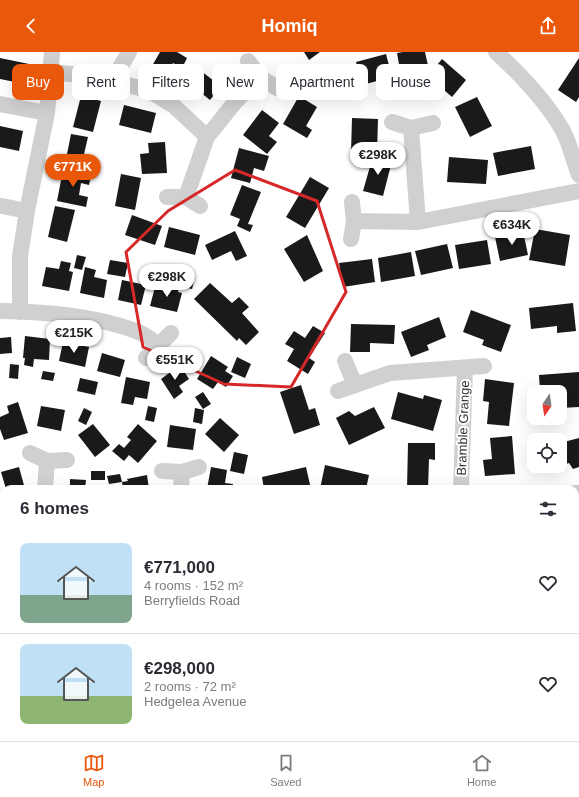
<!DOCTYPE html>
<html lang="en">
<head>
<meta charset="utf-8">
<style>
  body { margin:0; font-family:Arial,sans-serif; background:#f7f7f7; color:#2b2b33; height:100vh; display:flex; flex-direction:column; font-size:15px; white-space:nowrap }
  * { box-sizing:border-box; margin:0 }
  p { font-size:13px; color:#7c7c81 }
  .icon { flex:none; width:22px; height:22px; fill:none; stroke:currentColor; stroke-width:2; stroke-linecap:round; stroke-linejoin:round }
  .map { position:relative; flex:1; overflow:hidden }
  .sheet { position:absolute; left:0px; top:433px; width:579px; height:256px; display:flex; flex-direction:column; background:#fff; border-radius:12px 12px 0 0; box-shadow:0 4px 16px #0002 }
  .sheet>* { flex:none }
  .top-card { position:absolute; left:12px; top:12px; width:555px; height:36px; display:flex; gap:8px }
  .needle { width:26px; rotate:193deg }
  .controls { position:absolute; left:527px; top:333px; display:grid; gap:8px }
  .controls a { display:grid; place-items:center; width:40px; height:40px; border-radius:8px; background:#fff; box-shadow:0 4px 16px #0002; font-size:20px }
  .price { position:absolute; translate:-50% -34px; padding:0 9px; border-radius:14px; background:#fff; color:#222; font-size:13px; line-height:26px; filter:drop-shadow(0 1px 2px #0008) }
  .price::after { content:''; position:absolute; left:50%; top:24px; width:12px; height:9px; margin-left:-6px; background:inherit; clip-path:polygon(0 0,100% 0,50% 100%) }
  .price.selected { background:#ea580c; color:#fff }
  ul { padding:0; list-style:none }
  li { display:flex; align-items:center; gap:12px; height:100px; padding:0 20px }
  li+li { border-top:1px solid #e1e1e2 }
  li span { display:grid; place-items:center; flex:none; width:112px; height:80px; border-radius:8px; color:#555 }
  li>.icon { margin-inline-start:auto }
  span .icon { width:48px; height:48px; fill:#fffc; stroke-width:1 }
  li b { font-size:17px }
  h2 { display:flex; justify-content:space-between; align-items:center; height:48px; padding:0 20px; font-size:17px }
  .pill { padding:0 14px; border-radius:8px; background:#fff; box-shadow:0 4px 16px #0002; font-size:14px; line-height:36px }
  .pill.selected { background:#ea580c; color:#fff }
  header { display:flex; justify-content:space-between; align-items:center; height:52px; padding:0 20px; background:#ea580c; color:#fff; font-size:18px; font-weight:700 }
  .tabs { display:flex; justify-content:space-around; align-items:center; height:56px; border-top:1px solid #e1e1e2; background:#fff; font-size:11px; color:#7c7c81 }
  .tabs a { display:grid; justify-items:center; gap:2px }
  .tabs .selected { color:#ea580c }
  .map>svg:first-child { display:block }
</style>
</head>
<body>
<header><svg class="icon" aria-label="back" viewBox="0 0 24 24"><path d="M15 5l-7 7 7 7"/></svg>Homiq<svg class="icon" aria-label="share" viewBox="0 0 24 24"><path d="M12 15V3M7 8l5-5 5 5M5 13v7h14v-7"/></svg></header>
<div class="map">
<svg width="579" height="689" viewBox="0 0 579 689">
  <rect width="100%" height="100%" fill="#fff"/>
  <path fill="#1a1a1a" d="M160,0h17l10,6 -5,10 -9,-5 -10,18 -15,-8z
    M304,0h16l-11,8z
    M403,0h22l4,18 -28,5 -4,-22z
    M386,2l6,23 -30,8 -6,-23z
    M0,6l29,6 -4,20 -25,-5z
    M579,6v39l-3,5 -18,-12z
    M442,7l24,21 -14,17 -24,-21z
    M196,15l18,14 3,-4 7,5 -14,18 -25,-20z
    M313,15l20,2 -2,31 -20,-2z
    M81,44l20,5 -8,31 -20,-5z
    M299,44l18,11 -11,19 6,4 -5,8 -24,-14z
    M477,45l15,29 -22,11 -15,-30z
    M124,53l32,8 -5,20 -32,-8z
    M262,58l17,13 -10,13 8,6 -10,12 -24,-19z
    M352,66l26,1 -1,35 -26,-1z
    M0,74l23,5 -4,20 -19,-4z
    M71,82l17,3 -7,30 -16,-3z
    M165,90l2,31 -25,1 -2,-20 9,-1 -1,-10z
    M531,94l4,23 -37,7 -5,-23z
    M239,96l30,8 -5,15 -10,-3 -4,15 -19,-5z
    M373,104l19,5 -9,35 -20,-5z
    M449,105l39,3 -2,24 -39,-2z
    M63,118l28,5 -2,10 -8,-2 -2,12 9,2 -2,10 -29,-6z
    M121,122l20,4 -6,32 -20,-4z
    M310,125l19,11 -24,40 -19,-11z
    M242,133l19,7 -13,32 5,1 -3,7 -13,-6 3,-7 -10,-4z
    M55,154l20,4 -8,32 -19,-5z
    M132,163l30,11 -7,19 -30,-10z
    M169,175l31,8 -5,20 -31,-8z
    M535,177l35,6 -5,31 -36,-6z
    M235,179l12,25 -11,5 -5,-10 -19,9 -7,-15z
    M523,179l5,24 -28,6 -5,-24z
    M307,183l16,36 -19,11 -20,-33z
    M487,188l4,24 -32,5 -4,-24z
    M447,192l6,24 -32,7 -6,-24z
    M411,200l4,24 -34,6 -3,-24z
    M77,203l9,2 -4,13 -8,-2z
    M372,207l3,23 -32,5 -4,-24z
    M110,208l18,3 -3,14 -18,-3z
    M61,209l10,2 -2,8 4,1 -4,19 -27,-5 4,-19 13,2z
    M85,215l11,3 -2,7 13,3 -3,18 -24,-5z
    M186,223l9,2 -3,12 -9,-2z
    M122,228l24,5 -5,20 -23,-5z
    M170,231l9,2 -1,7 4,1 -5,19 -27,-6 5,-19 13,3z
    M210,231l22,20 7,-6 10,10 -7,6 17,19 -13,13 -7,-7 -2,3 -43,-42z
    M573,251l3,28 -19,2v-7l-26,3 -2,-21z
    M471,258l40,15 -10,27 -19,-7 2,-5 -21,-8z
    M439,265l7,20 -19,8 2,5 -18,7 -10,-25z
    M351,272l44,1 -1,19 -24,-1v9h-20z
    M313,274l12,7 -16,25 6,4 -7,12 -21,-13 7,-12 -9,-5 9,-13 11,7z
    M25,284l25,3 -1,21 -15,-1 -1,8 -9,-2 1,-7h-2z
    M11,285l1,16 -12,1v-16z
    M63,290l26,5 -4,20 -26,-6z
    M102,301l23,7 -5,17 -23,-6z
    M211,304l17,11 -3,4 8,5 -7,11 -8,-5 -5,7 -16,-10z
    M237,305l14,7 -6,14 -14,-6z
    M10,312l9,1 -1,14 -9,-1z
    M180,313l9,14 -10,7 4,6 -9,7 -13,-20z
    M43,319l12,2 -2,8 -12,-2z
    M579,320v35l-19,1v-16h-20l-1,-17z
    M126,325l24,5 -3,17 -12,-2 -2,8 -12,-2z
    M80,326l18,4 -3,13 -18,-4z
    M485,327l29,4 -5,43 -22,-2 2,-22 -6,-1z
    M301,333l8,25 6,-2 5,17 -26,9 -14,-42z
    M203,340l8,12 -8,5 -8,-12z
    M398,340l25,7 1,-4 18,5 -9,31 -42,-12z
    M18,350l10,31 -24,7 -4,-11v-12l9,-4 -2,-7z
    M41,354l24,4 -4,21 -24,-5z
    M148,354l9,2 -3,14 -9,-2z
    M374,355l11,21 -36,17 -13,-27 13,-7 6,5z
    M84,356l8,4 -6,13 -8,-4z
    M195,356l9,2 -2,14 -9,-2z
    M220,366l19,17 -15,17 -19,-18z
    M93,372l17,21 -15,12 -17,-22z
    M138,372l19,17 -19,22 -9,-8 -5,6 -12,-10 7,-7 5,4 7,-8 -4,-3z
    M170,373l26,4 -3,21 -26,-3z
    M512,384l3,38 -30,2 -2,-16 9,-1 -2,-21z
    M579,386v29l-6,2 -4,-6 -9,3v-23z
    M408,391h27v17l-6,-1 -1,30h-21z
    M234,400l14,3 -4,19 -14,-3z
    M325,413l44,10 -3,14h-46z
    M542,414h14v1l-13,3z
    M19,415l6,22h-19l-5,-17z
    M211,415l16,3 -2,13 8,1 -1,5h-25z
    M306,415l5,22h-47l-2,-12z
    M91,419h14v9h-14z
    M120,422l2,8 -13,2 -2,-8z
    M147,423l2,14h-26l-1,-7 6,-1 -1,-2z
    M70,427l16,1 -1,9h-15z
    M575,468h3l1,26h-4z"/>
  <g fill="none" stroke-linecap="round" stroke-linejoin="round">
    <path stroke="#d0d0d0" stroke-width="16" d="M496,0c25,23 49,48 66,77 7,12 12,33 17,46
      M248,9l12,16 17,11
      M51,20l40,4 57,14 26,16 33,31
      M113,28l16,-28
      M0,52l47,9
      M392,70l19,6 22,-5
      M411,76l7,94
      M167,145h19l14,9
      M186,145l21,-60 29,-36 24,-24
      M2,154l25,5
      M354,169l64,1 161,-31
      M351,187l3,-18 -2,-19
      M0,259c45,1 93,4 136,20 8,3 16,9 23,14
      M20,260v-56l7,-45 20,-98 5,-61
      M146,306l25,-25
      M345,309l10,24
      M338,339l52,-18 94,-7
      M30,401l17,8 20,-1
      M162,419l20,1 17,-5
      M45,437l2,-28
      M181,437l1,-17
      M461,437l4,-121
      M575,441h4
      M0,530l4,5"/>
    <path stroke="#bdbdbd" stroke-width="22" d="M575,574h4
      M0,603l4,-1"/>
  </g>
  <path fill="none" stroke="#d62828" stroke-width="3" stroke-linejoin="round" d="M235,118l82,31 29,91 -55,95 -67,-3 -81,-37 -17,-95 42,-41z"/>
  <g text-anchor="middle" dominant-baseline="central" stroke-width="4" stroke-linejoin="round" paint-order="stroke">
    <g font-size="13" fill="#333" stroke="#fff">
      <text transform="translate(463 376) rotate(-88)">Bramble Grange</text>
    </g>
  </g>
</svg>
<div class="controls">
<a><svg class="needle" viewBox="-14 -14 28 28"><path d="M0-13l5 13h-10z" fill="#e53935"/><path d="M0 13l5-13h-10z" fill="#7c7c81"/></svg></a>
<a><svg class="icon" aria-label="locate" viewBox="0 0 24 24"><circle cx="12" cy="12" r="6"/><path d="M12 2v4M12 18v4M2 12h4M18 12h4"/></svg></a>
</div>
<b class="price" style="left:378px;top:124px">€298K</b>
<b class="price selected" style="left:73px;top:136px">€771K</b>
<b class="price" style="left:512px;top:194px">€634K</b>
<b class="price" style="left:167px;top:246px">€298K</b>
<b class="price" style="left:74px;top:302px">€215K</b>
<b class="price" style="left:175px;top:329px">€551K</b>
<div class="top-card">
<a class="pill selected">Buy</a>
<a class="pill">Rent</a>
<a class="pill">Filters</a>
<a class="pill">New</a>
<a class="pill">Apartment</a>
<a class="pill">House</a>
</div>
<section class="sheet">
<h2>6 homes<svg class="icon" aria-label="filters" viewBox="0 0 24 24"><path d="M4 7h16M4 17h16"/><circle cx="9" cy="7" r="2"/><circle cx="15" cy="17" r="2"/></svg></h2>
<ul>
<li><span style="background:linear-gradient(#bfe0f5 65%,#7fa58c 0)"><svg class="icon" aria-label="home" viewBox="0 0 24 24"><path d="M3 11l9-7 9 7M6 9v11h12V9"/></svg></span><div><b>€771,000</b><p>4 rooms · 152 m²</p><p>Berryfields Road</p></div><svg class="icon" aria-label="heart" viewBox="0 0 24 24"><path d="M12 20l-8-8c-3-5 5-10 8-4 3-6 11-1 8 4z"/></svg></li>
<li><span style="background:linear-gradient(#bfe0f5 65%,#8fb573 0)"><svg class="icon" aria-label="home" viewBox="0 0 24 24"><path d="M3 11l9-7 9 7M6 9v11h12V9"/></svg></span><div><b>€298,000</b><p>2 rooms · 72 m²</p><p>Hedgelea Avenue</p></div><svg class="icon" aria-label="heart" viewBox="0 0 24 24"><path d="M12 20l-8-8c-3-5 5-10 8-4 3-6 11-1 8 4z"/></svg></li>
</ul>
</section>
</div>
<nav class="tabs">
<a class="selected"><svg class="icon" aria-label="map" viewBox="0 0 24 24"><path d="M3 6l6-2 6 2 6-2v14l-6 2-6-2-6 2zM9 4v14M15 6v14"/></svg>Map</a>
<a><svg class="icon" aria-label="saved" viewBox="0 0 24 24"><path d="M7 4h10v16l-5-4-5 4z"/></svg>Saved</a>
<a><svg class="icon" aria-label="home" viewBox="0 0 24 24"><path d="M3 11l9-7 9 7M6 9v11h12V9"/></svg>Home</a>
</nav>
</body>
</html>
